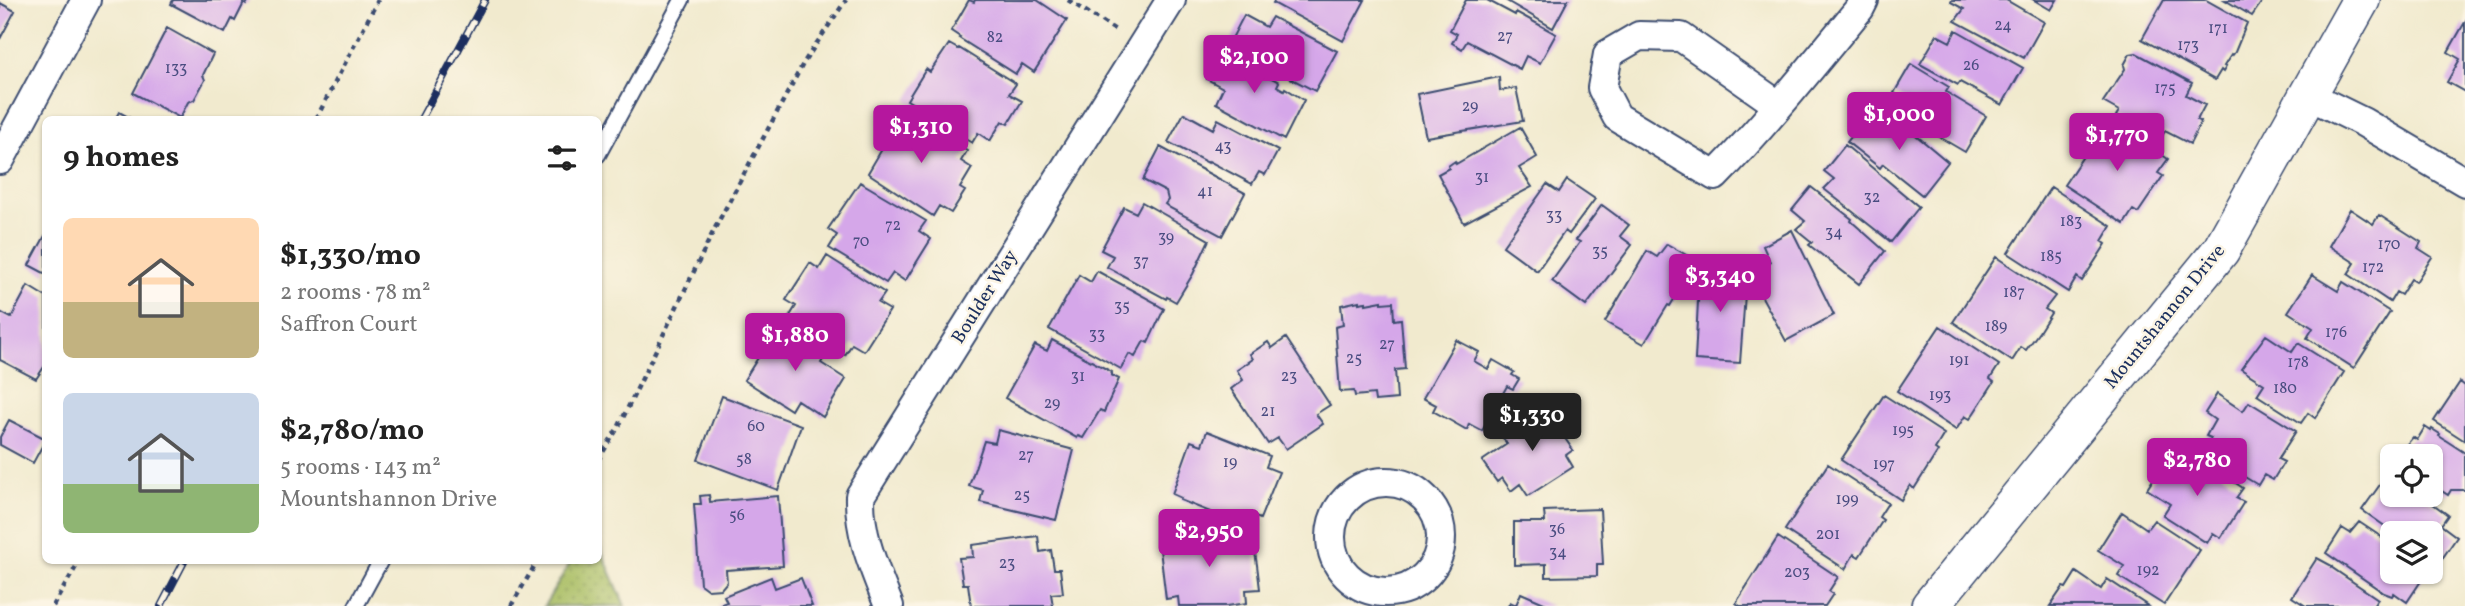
<!DOCTYPE html>
<html lang="en">
<head>
<meta charset="utf-8">
<style>
  body { margin:0; font-family:Vollkorn,serif; background:#f2f2f2; color:#222; height:100vh; display:flex; flex-direction:column; font-size:26px; white-space:nowrap }
  * { box-sizing:border-box; margin:0 }
  p { font-size:23px; color:#767676 }
  .icon { flex:none; width:38px; height:38px; fill:none; stroke:currentColor; stroke-width:2; stroke-linecap:round; stroke-linejoin:round }
  .map { position:relative; flex:1; overflow:hidden }
  .sheet { position:absolute; left:42px; top:116px; width:560px; height:448px; display:flex; flex-direction:column; background:#fff; border-radius:10px; box-shadow:0 2px 5px #0004 }
  .sheet>* { flex:none }
  .fabs { position:absolute; left:2380px; top:444px; display:grid; gap:14px }
  .fabs a { display:grid; place-items:center; width:63px; height:63px; border-radius:10px; background:#fff; box-shadow:0 2px 5px #0004; font-size:35px }
  .price { position:absolute; translate:-50% -60px; padding:0 16px; border-radius:7px; background:#b5179e; color:#fff; font-size:23px; line-height:46px; filter:drop-shadow(0 2px 4px #0008) }
  .price::after { content:''; position:absolute; left:50%; top:42px; width:21px; height:16px; margin-left:-10px; background:inherit; clip-path:polygon(0 0,100% 0,50% 100%) }
  .price.current { background:#222; color:#fff }
  ul { padding:0; list-style:none }
  li { display:flex; align-items:center; gap:21px; height:175px; padding:0 21px }
  li span { display:grid; place-items:center; flex:none; width:196px; height:140px; border-radius:10px; color:#555 }
  li>.icon { margin-inline-start:auto }
  span .icon { width:84px; height:84px; fill:#fffc; stroke-width:1 }
  li b { font-size:30px }
  h2 { display:flex; justify-content:space-between; align-items:center; height:84px; padding:0 21px; font-size:30px }
  .map>svg:first-child { display:block }
</style>
</head>
<body>
<div class="map">
<svg width="2465" height="606" viewBox="0 0 2465 606">
  <defs>
    <pattern id="grass-dots" width="8" height="8" patternUnits="userSpaceOnUse" patternTransform="scale(1.75)"><rect width="8" height="8" fill="#a8bd62"/><path d="M2 2h.1M6 6h.1" fill="none" stroke="#889a54" stroke-width="1.8" stroke-linecap="round"/></pattern>
  </defs>
  <rect width="100%" height="100%" fill="#fcf5e5"/>
  <filter id="ink" filterUnits="userSpaceOnUse"><feTurbulence type="fractalNoise" baseFrequency=".0143" numOctaves="2"/><feDisplacementMap in="SourceGraphic" scale="14" xChannelSelector="R" yChannelSelector="G"/><feConvolveMatrix kernelMatrix="1 2 1 2 8 2 1 2 1" color-interpolation-filters="sRGB"/></filter>
  <filter id="wash" filterUnits="userSpaceOnUse"><feTurbulence type="fractalNoise" baseFrequency=".00686" numOctaves="4" result="noise"/><feDisplacementMap in="SourceGraphic" scale="28" xChannelSelector="R" yChannelSelector="G"/><feGaussianBlur stdDeviation="1.57" result="paint"/><feColorMatrix in="noise" values="0 0 0 0 0 0 0 0 0 0 0 0 0 0 0 0 0 1.4 0 .05"/><feComposite in="paint" operator="in"/></filter>
  <g filter="url(#wash)">
    <rect width="100%" height="100%" fill="#f1eace"/>
    <path fill="url(#grass-dots)" stroke="#627660" stroke-width="2" d="M599,545l26,61h-81l28,-46h26z"/>
    <g id="blocks">
      <path fill="#d5a7e9" d="M173,0h76l-3,5 -2,-2 -9,18 -3,-2 -7,14 -54,-29z
        M969,0l5,2 1,-2h62l30,20 -33,52 -12,-8 -6,10 -57,-36 1,-1 -9,-6z
        M1275,0h90l-22,41 -70,-38z
        M1466,0h21l28,15 1,-3 40,22 -16,29 -14,-7 -6,13 -53,-28 -5,8 -10,-6 5,-9 -7,-4z
        M1505,0h63l-15,28z
        M1952,0h54l38,22 -20,36 -69,-37 9,-12 -13,-7z
        M2034,0h23l-6,10z
        M2164,0h42l41,23 -12,29 -3,4 -1,-1 -7,11 2,1 -3,5 -2,-2 -6,10 -73,-41z
        M2225,0h38l-11,16z
        M0,3l15,8 -15,28z
        M1244,15l22,12 6,-10 65,34 -22,40 -87,-45z
        M2465,22v70l-18,-10 13,-23 -12,-7z
        M167,28l46,26 -10,21 2,5 -11,20 -6,2 -8,16 -47,-25z
        M1956,30l67,38 -21,37 -42,-23 -2,3 -38,-21 17,-29 13,7z
        M949,44l9,5 1,-1 57,36 -7,10 13,7 -14,23 -6,-3 -12,20 -12,-8 -6,10 -58,-35 1,-3 -8,-5 19,-31 4,3z
        M1223,49l31,16 -1,3 26,14 -2,4 7,4 1,-2 19,12 -20,40 -68,-37 7,-15 -16,-9z
        M2136,53l56,30 -6,12 19,10 -8,15 4,2 -11,22 -25,-13 -6,10 -43,-25 3,-5 -16,-9 22,-33 -1,-4 6,-11z
        M1911,64l38,23 -3,5 40,24 -21,36 -68,-40 9,-12 -12,-7z
        M1499,77l1,14 16,-3 7,33 -97,16 -9,-43z
        M900,111l9,5 1,-1 57,36 -6,10 11,7 -12,20 5,3 -14,22 -12,-7 -6,10 -65,-43 17,-29 -6,-3z
        M119,112l13,7h-17z
        M1888,112l60,50 -26,33 -39,-31 -3,4 -33,-26 21,-26 12,9z
        M1184,113l29,16 5,-10 60,32 -13,24 -6,-3 -7,12 -43,-23 -1,2 -40,-21z
        M2108,119l60,40 -10,14 5,3 -25,37 -5,-3 -9,14 -60,-39z
        M1520,127l17,30 -18,11 13,19 -68,36 -26,-49 11,-6 -1,-2 7,-5 1,3z
        M1845,145l74,62 -28,35 -67,-53 10,-10 -10,-8z
        M1160,147l85,46 -23,43 -52,-28 -5,-4 3,-4 -2,-8 -23,-12z
        M1567,180l28,19 -26,35 -4,-3 -28,40 -34,-25 44,-62 12,8z
        M860,182l66,39 -7,10 12,8 -26,42 -12,-8 -7,10 -57,-35 8,-13 -9,-6z
        M1811,187l41,32 -1,2 34,30 -26,33 -50,-39 3,-3 -16,-13 9,-8 -13,-11z
        M2051,187l60,39 -9,15 4,3 -24,37 -5,-4 -9,15 -60,-39z
        M1142,202l67,38 -16,34 -17,28 -9,-5 -1,2 -59,-32 6,-11 -12,-6 23,-43 12,6z
        M1602,205l27,20 -9,11 12,9 -46,61 -34,-25 28,-39 -4,-2z
        M2350,209l23,15 6,-9 42,27 -3,6 14,9 -16,25 -5,-3 -10,16 -5,-3 -6,10 -42,-28 7,-11 -26,-17z
        M1792,230l42,85 -48,26 -36,-66 8,-4 -2,-4 14,-5 -7,-16z
        M46,234v40l-17,-9z
        M1667,244l30,17 -27,45 -2,-1 -24,39 -39,-22 42,-71 10,6z
        M827,256l58,37 -7,10 12,7 -26,41 -12,-7 -7,11 -57,-36 8,-13 -10,-6 24,-37 9,6z
        M1996,257l59,39 -10,13 6,4 -12,19 -13,18 -5,-3 -9,14 -59,-39z
        M1700,262l33,2 1,17 12,-1 -6,83 -45,-3z
        M1097,271l59,32v1l8,5 -16,34 -4,-2 -9,16 -6,-3 -8,15 -72,-40 30,-54 12,7z
        M2312,275l26,16 5,-9 47,30 -36,56 -47,-30 6,-10 -25,-16z
        M28,286l18,11v67l-10,15 -36,-19v-48l11,6z
        M1359,301v2l7,-1v2l16,-3v2l11,-1 1,18 7,-1 4,50 -10,1 2,29 -22,2 -1,-7 -19,2 -1,-5 -14,1 -5,-65 8,-2 -2,-20z
        M780,323l47,30 -6,10 25,16 -23,38 -26,-17 -6,10 -47,-30z
        M1940,326l59,39 -9,14 4,3 -24,37 -5,-3 -9,14 -59,-39z
        M2266,335l26,17 6,-9 46,29 -29,46 -7,-5 -7,10 -44,-28 7,-11 -23,-15z
        M1286,338l44,67 -14,9 7,10 -37,25 -8,-11 -10,6 -37,-55 12,-9 -6,-10 16,-11 -3,-5 18,-12 4,6z
        M1052,340l60,32 -1,3 8,4 -15,33 -4,-2 -17,28 -5,-2 -1,2 -72,-40 30,-53 12,6z
        M1456,340l23,12 -5,9 14,8 5,-9 21,12 -2,3 7,4 -6,10 -6,-3 -25,45 -13,-7 -2,6 -16,-9 -18,-10 3,-6 -13,-7z
        M2460,382l5,4v55l-31,-20z
        M2217,394l26,17 6,-9 47,29 -18,28 6,3 -11,18 -9,-5 -6,10 -55,-33 8,-14 -5,-2 9,-16 -10,-7z
        M1884,395l60,39 -9,15 3,2 -24,38 -4,-4 -9,15 -60,-40z
        M722,396l79,29 -23,65 -80,-30z
        M1547,403l20,31 -3,3 9,13 -7,5 7,12 -45,29 -8,-12 -9,7 -9,-13 -5,4 -15,-21 25,-17 -6,-9z
        M9,420l37,19 -13,24 -33,-18v-8z
        M2425,427l6,4 1,-2 8,5 -1,2 26,17v37h-14l-3,5 -17,-11v-27h-28l9,-10 -5,-3 6,-7 4,3z
        M998,430l76,20 -18,70 -76,-18 3,-12 -14,-4 15,-45 11,2z
        M1207,431l63,25 -4,11 13,5 -19,47 -12,-5 -5,11 -63,-25 1,-2 -9,-4 19,-53 11,4z
        M2169,455l23,15 7,-11 44,29 -7,10 8,4 -23,36 -8,-5 -6,10 -44,-28 7,-11 -23,-15z
        M1828,464l60,39 -9,14 4,3 -13,20 -11,17 -5,-3 -9,15 -60,-39z
        M2389,472l3,2v21h29l27,20 -7,10 16,12 -18,26 -8,-6v-23h-35l-34,-24z
        M709,495l1,7 68,-6 5,70 -57,4 1,12 -6,7 -13,1 -8,-6 -6,-80h7l-1,-8z
        M1600,509l3,55h-6v12l-51,1v-13l-32,1v-43h31l-1,-11z
        M2122,512l25,17 7,-9 46,30 -36,55 -46,-29 6,-10 -26,-16z
        M2359,522l33,22v28h35l-20,30 -13,-9 -2,3 -8,-3 -58,-40 16,-25 8,5z
        M1237,530l2,12 14,-2 4,25 3,24 -14,1 1,13 -20,3h-48l-1,-9 -12,2 -7,-58z
        M1038,536l2,16 11,-2 3,19h6l3,24 -12,1 2,12h-82l-3,-22h-5l-4,-26 14,-1 -1,-12z
        M1778,537l60,40 -9,14 4,3 -8,12h-85l-4,-3z
        M2317,558l15,8 -1,1 47,32 -5,7h-67l-14,-9z
        M2076,572l25,17 6,-10 41,27h-98l13,-19 3,1z
        M771,577l4,11 26,-10 11,28h-96l11,-4 -3,-6z
        M1521,593l30,13h-43l2,-4 6,3z"/>
    </g>
  </g>
  <g filter="url(#ink)">
    <use href="#blocks" fill-opacity="0" stroke="#3b4b6f" stroke-width="2"/>
    <g fill="none" stroke-linecap="round" stroke-linejoin="round">
      <g stroke="#3b4b6f" stroke-width="18">
        <path id="service" d="M598,155l84,-155
          M356,606l25,-46"/>
      </g>
      <g stroke="#3b4b6f" stroke-width="32">
        <path id="minor" d="M2306,94l57,28 102,60
          M1778,105l-97,-68 -42,-1 -31,18 -6,34 15,29 98,59c52,-53 98,-111 145,-168l4,-8
          M0,160l86,-160
          M1331 537a55 55 0 1 1 110 0a55 55 0 1 1-110 0Z
          M889,606c-14,-36 -30,-70 -29,-110l311,-496"/>
      </g>
      <g stroke="#3b4b6f" stroke-width="40">
        <path id="tertiary" d="M1930,606l291,-356 140,-250"/>
      </g>
      <path stroke="#3b4b6f" stroke-width="4.5" stroke-dasharray="5 5" stroke-linecap="butt" d="M1068,0l49,31
        M316,119l62,-119
        M598,460l21,-34 96,-198 89,-166 42,-62
        M53,606l27,-46
        M511,606l27,-46"/>
      <use href="#service" stroke="#fff" stroke-width="14"/>
      <use href="#minor" stroke="#fff" stroke-width="28"/>
      <use href="#tertiary" stroke="#fff" stroke-width="37"/>
      <g stroke="#1b2f5e" stroke-width="8">
        <path id="rail" d="M421,119l64,-119
          M161,606l24,-46"/>
      </g>
      <use href="#rail" stroke="#fcf5e5" stroke-width="5" stroke-dasharray="16" stroke-linecap="butt"/>
    </g>
  </g>
  <g text-anchor="middle" dominant-baseline="central" stroke-width="5" stroke-linejoin="round" paint-order="stroke">
    <g font-size="16" fill="#4a4d81">
      <text x="2003" y="26">24</text>
      <text x="2218" y="29">171</text>
      <text x="1505" y="37">27</text>
      <text x="995" y="38">82</text>
      <text x="2188" y="46">173</text>
      <text x="1971" y="66">26</text>
      <text x="176" y="69">133</text>
      <text x="2165" y="89">175</text>
      <text x="1470" y="107">29</text>
      <text x="1223" y="147">43</text>
      <text x="1482" y="178">31</text>
      <text x="1205" y="192">41</text>
      <text x="1872" y="198">32</text>
      <text x="1554" y="216">33</text>
      <text x="2071" y="222">183</text>
      <text x="893" y="226">72</text>
      <text x="1834" y="233">34</text>
      <text x="1166" y="238">39</text>
      <text x="861" y="242">70</text>
      <text x="2389" y="245">170</text>
      <text x="1600" y="252">35</text>
      <text x="2051" y="257">185</text>
      <text x="1141" y="262">37</text>
      <text x="2373" y="268">172</text>
      <text x="2014" y="293">187</text>
      <text x="1122" y="307">35</text>
      <text x="1996" y="327">189</text>
      <text x="2336" y="333">176</text>
      <text x="1097" y="335">33</text>
      <text x="1387" y="345">27</text>
      <text x="1354" y="359">25</text>
      <text x="1959" y="361">191</text>
      <text x="2298" y="363">178</text>
      <text x="1078" y="377">31</text>
      <text x="1289" y="377">23</text>
      <text x="2285" y="389">180</text>
      <text x="1940" y="396">193</text>
      <text x="1052" y="404">29</text>
      <text x="1268" y="412">21</text>
      <text x="756" y="427">60</text>
      <text x="1903" y="431">195</text>
      <text x="1026" y="456">27</text>
      <text x="744" y="460">58</text>
      <text x="1230" y="463">19</text>
      <text x="1884" y="465">197</text>
      <text x="1022" y="496">25</text>
      <text x="1847" y="500">199</text>
      <text x="737" y="516">56</text>
      <text x="1557" y="530">36</text>
      <text x="1828" y="535">201</text>
      <text x="1558" y="553">34</text>
      <text x="1007" y="564">23</text>
      <text x="2148" y="571">192</text>
      <text x="1797" y="573">203</text>
    </g>
    <g font-size="19" fill="#1b2f5e" stroke="#fcf5e5">
      <text transform="translate(985 297) rotate(-58)">Boulder Way</text>
      <text transform="translate(2165 317) rotate(-51)">Mountshannon Drive</text>
    </g>
  </g>
</svg>
<div class="fabs">
<a><svg class="icon" aria-label="locate" viewBox="0 0 24 24"><circle cx="12" cy="12" r="6"/><path d="M12 2v4M12 18v4M2 12h4M18 12h4"/></svg></a>
<a><svg class="icon" aria-label="layers" viewBox="0 0 24 24"><path d="M12 4l9 5-9 5-9-5zM3 14l9 5 9-5"/></svg></a>
</div>
<b class="price" style="left:1254px;top:95px">$2,100</b>
<b class="price" style="left:1899px;top:152px">$1,000</b>
<b class="price" style="left:921px;top:165px">$1,310</b>
<b class="price" style="left:2117px;top:173px">$1,770</b>
<b class="price" style="left:1720px;top:314px">$3,340</b>
<b class="price" style="left:795px;top:373px">$1,880</b>
<b class="price current" style="left:1532px;top:453px">$1,330</b>
<b class="price" style="left:2197px;top:498px">$2,780</b>
<b class="price" style="left:1209px;top:569px">$2,950</b>
<section class="sheet">
<h2>9 homes<svg class="icon" aria-label="filters" viewBox="0 0 24 24"><path d="M4 7h16M4 17h16"/><circle cx="9" cy="7" r="2"/><circle cx="15" cy="17" r="2"/></svg></h2>
<ul>
<li><span style="background:linear-gradient(#ffd9b3 60%,#c2b280 0)"><svg class="icon" aria-label="home" viewBox="0 0 24 24"><path d="M3 11l9-7 9 7M6 9v11h12V9"/></svg></span><div><b>$1,330/mo</b><p>2 rooms · 78 m²</p><p>Saffron Court</p></div></li>
<li><span style="background:linear-gradient(#c9d6e8 65%,#8fb573 0)"><svg class="icon" aria-label="home" viewBox="0 0 24 24"><path d="M3 11l9-7 9 7M6 9v11h12V9"/></svg></span><div><b>$2,780/mo</b><p>5 rooms · 143 m²</p><p>Mountshannon Drive</p></div></li>
</ul>
</section>
</div>
</body>
</html>
